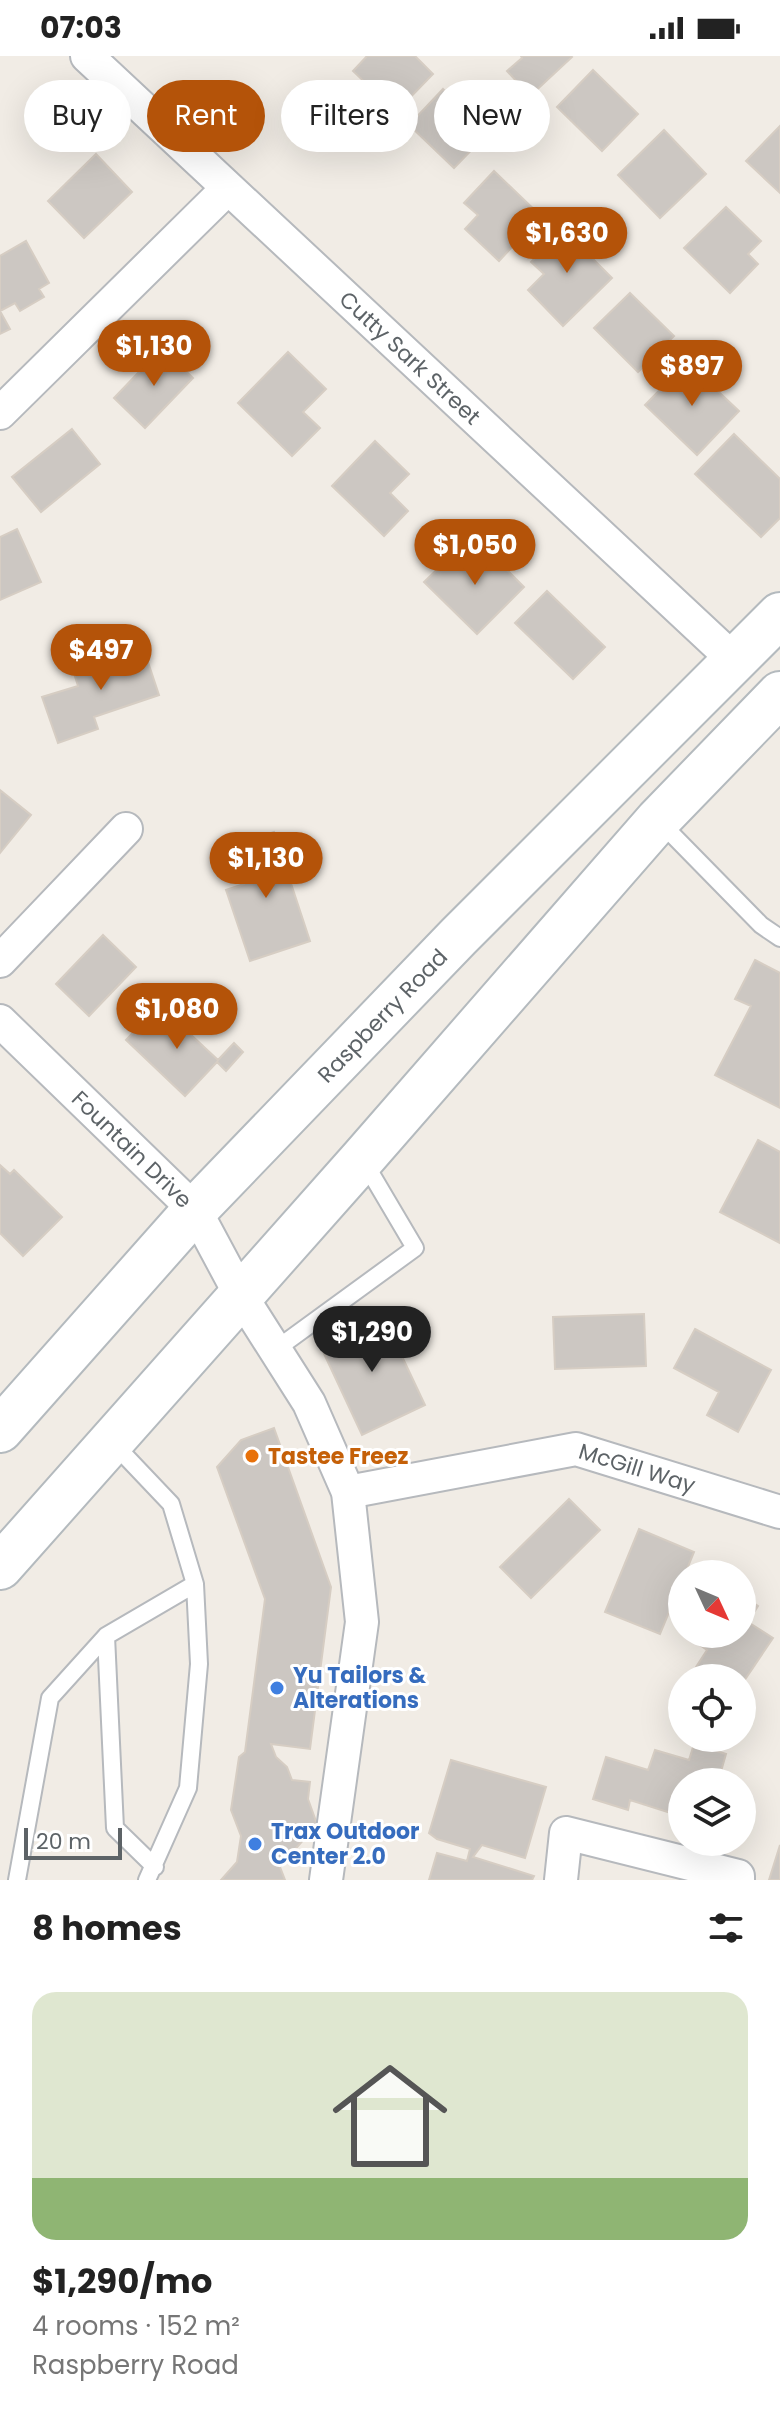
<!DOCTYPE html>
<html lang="en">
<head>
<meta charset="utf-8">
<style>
  body { margin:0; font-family:Poppins,sans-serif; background:#f2f2f2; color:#222; height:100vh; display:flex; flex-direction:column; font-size:30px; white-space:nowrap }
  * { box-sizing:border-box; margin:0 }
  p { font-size:26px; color:#767676 }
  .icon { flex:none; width:44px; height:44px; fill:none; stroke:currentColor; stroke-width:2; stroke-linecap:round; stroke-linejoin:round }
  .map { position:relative; height:1824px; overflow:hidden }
  .panel { display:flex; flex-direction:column; background:#fff; flex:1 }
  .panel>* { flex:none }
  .banner { position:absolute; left:24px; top:24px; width:732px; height:72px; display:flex; gap:16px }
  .needle { width:52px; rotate:134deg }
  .tools { position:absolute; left:668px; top:1504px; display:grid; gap:16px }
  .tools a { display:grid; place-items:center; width:88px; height:88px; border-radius:50%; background:#fff; box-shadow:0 8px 32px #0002; font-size:40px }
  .scale { position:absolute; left:24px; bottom:20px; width:98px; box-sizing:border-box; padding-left:8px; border:4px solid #5d6367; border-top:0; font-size:22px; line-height:28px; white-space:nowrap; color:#5d6367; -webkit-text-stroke:6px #fff; paint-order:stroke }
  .price { position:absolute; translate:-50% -68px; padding:0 18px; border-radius:28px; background:#b45309; color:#fff; font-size:26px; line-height:52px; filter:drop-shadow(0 2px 4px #0008) }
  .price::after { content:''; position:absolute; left:50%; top:48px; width:24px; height:18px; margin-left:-12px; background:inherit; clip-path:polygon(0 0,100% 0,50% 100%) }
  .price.selected { background:#222; color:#fff }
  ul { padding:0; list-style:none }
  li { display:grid; align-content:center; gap:16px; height:424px; padding:0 32px }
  li span { display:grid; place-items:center; height:248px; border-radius:24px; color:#555 }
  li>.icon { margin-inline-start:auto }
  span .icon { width:144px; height:144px; fill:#fffc; stroke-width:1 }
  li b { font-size:34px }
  h2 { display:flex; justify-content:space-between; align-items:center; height:96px; padding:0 32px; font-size:34px }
  .tag { padding:0 28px; border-radius:36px; background:#fff; box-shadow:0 8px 32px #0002; font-size:28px; line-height:72px }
  .tag.selected { background:#b45309; color:#fff }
  .status { display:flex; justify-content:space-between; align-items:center; height:56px; padding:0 40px; background:#fff; direction:ltr }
  .status svg { height:22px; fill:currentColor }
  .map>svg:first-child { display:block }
</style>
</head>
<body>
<div class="status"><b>07:03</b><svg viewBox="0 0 49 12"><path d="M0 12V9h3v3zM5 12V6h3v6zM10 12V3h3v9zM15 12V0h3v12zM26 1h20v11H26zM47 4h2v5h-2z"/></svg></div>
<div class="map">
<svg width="780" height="1824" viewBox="0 0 780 1824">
  <rect width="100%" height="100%" fill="#f1ece5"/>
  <path fill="#ccc7c2" stroke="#d6cdc3" stroke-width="2" d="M367,0h48l18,18 -37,38 -43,-41z
    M521,0h50l1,1 -42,39 -23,-25 15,-13z
    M593,14l45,44 -36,37 -45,-44z
    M443,33l45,44 -34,35 -45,-43z
    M780,70v67l-34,-32z
    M664,74l42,44 -46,44 -42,-43z
    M96,98l36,38 -48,46 -36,-37z
    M494,115l47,45 -42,45 -34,-32 13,-14 -14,-12z
    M726,151l35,34 -13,13 10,10 -28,29 -46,-45z
    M572,166l18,18 -8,8 30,30 -49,48 -35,-36 16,-16 -13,-12z
    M26,185l23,42 -10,6 5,8 -24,14 -5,-8 -15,8 10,18 -10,5v-78z
    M630,237l44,43 -36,36 -44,-44z
    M162,292l31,30 -48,50 -31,-30z
    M288,296l38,37 -23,23 17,16 -28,28 -54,-53z
    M687,306l52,49 -42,44 -52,-50z
    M72,373l28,35 -59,48 -29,-35z
    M734,378l46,45v39l-19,19 -66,-63z
    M375,385l34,33 -19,19 18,18 -24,25 -52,-50z
    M17,473l24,53 -41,18v-63z
    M480,487l44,44 -47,47 -53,-52 28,-27 8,7z
    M547,535l58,56 -32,32 -58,-56z
    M142,588l17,51 -65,22 4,12 -40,14 -16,-46 36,-11 -6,-19z
    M0,734l31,25 -31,38z
    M274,776l36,109 -60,20 -24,-71 18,-6 -13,-38z
    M103,879l33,32 -47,49 -33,-32z
    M755,904l25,13v135l-65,-33 36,-69 -16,-7z
    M159,949l59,55 16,-17 9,9 -17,19 -9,-9 -32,34 -59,-56z
    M758,1084l22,12v91l-60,-31z
    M0,1109l10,9 4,-4 48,47 -39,39 -23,-23z
    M382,1258l43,91 -63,30 -43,-92z
    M644,1258l2,52 -91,3 -2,-52z
    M695,1273l76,41 -33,62 -31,-17 12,-23 -45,-24z
    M274,1372l57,159 -21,162 -39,-5 5,13 11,10 5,13 18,2 -2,17 9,25 -37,43 5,13h-64l16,-18 4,-26 -10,-26 8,-53 6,-5 20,-153 -48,-132 24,-27z
    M569,1443l31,31 -69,68 -31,-31z
    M639,1473l55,23 -9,22h-3v7l-22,53 -55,-22z
    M742,1539l16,11 -10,16 25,16 -31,46v-6h-30l-16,-11 11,-17 -16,-11 3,-5h48z
    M694,1688l32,10 -8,28h-36v20l-5,13 -47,-15 -2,10 -35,-11 13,-42 42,13 7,-20 34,10z
    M451,1704l95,27 -21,71 -43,-13 -9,12 61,19 -2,4h-103l8,-27 30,8 3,-12 -33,-10 -8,-6z
    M780,1789v35h-11z"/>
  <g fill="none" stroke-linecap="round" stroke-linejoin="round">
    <g stroke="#b6b9bd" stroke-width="20">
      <path id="service" d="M659,765l102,104 19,13
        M275,1294l140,-102 -52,-88
        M114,1388l57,60 24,80
        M106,1580l9,192 40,39
        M17,1824l33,-182 56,-62 89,-52 4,80 -11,124 -41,92"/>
    </g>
    <g stroke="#b6b9bd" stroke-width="36">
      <g id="minor">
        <path id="s1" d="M87,0l647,604"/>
        <path d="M0,357l227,-224"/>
        <path d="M0,905l126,-132"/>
        <path id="s2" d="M0,965l195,189 46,86 68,107 39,89 14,130 -36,258"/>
        <path id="s3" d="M348,1436l228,-43 204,63"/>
        <path d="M561,1824l5,-47 172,43v4"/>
      </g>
    </g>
    <g stroke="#b4babe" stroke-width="48">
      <g id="secondary">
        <path id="s4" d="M0,1374l195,-220 263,-273 322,-322"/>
        <path d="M0,1511l363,-409 295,-338 122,-126"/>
      </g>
    </g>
    <use href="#service" stroke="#fff" stroke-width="16"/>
    <use href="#minor" stroke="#fff" stroke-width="32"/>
    <use href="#secondary" stroke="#fff" stroke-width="44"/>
  </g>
  <circle fill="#e8710a" stroke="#fff" stroke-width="3" cx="252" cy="1400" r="8"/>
  <g fill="#3f7fe0" stroke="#fff" stroke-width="3">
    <circle cx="277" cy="1632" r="8"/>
    <circle cx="255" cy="1788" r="8"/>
  </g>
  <g text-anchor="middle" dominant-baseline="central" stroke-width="6" stroke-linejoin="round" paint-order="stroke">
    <g font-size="22" fill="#5d6367" stroke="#fff">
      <text stroke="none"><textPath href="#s1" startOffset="442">Cutty Sark Street</textPath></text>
      <text stroke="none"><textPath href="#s4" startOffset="564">Raspberry Road</textPath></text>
      <text stroke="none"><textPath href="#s2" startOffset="184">Fountain Drive</textPath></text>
      <text stroke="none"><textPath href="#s3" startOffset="296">McGill Way</textPath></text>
    </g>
    <g font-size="22" font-weight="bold" fill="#c56008" stroke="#fff" text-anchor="start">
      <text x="268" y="1400">Tastee Freez</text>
    </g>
    <g font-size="22" font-weight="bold" fill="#366cbe" stroke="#fff" text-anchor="start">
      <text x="293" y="1619">Yu Tailors &amp;<tspan x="293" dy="25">Alterations</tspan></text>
      <text x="271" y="1775">Trax Outdoor<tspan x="271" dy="25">Center 2.0</tspan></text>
    </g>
  </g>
</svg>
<div class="tools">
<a><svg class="needle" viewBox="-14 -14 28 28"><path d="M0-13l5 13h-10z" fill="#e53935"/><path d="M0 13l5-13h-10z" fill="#767676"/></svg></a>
<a><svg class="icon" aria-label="locate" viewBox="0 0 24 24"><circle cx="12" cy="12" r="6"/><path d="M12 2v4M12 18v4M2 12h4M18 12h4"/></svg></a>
<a><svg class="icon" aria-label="layers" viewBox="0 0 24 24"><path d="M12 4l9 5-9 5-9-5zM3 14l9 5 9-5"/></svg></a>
</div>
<div class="scale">20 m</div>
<b class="price" style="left:567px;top:219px">$1,630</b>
<b class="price" style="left:154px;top:332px">$1,130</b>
<b class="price" style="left:692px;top:352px">$897</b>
<b class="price" style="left:475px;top:531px">$1,050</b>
<b class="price" style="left:101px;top:636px">$497</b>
<b class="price" style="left:266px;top:844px">$1,130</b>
<b class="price" style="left:177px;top:995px">$1,080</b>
<b class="price selected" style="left:372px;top:1318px">$1,290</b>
<div class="banner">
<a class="tag">Buy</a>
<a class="tag selected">Rent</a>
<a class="tag">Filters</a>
<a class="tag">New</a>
</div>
</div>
<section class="panel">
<h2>8 homes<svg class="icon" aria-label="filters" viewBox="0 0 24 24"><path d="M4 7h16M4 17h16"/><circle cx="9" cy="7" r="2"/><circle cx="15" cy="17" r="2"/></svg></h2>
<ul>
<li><span style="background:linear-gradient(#dfe7d0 75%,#8fb573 0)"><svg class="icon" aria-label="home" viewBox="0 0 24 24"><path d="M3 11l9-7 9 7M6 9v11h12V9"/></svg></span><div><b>$1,290/mo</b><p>4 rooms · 152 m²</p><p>Raspberry Road</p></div></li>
</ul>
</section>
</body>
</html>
